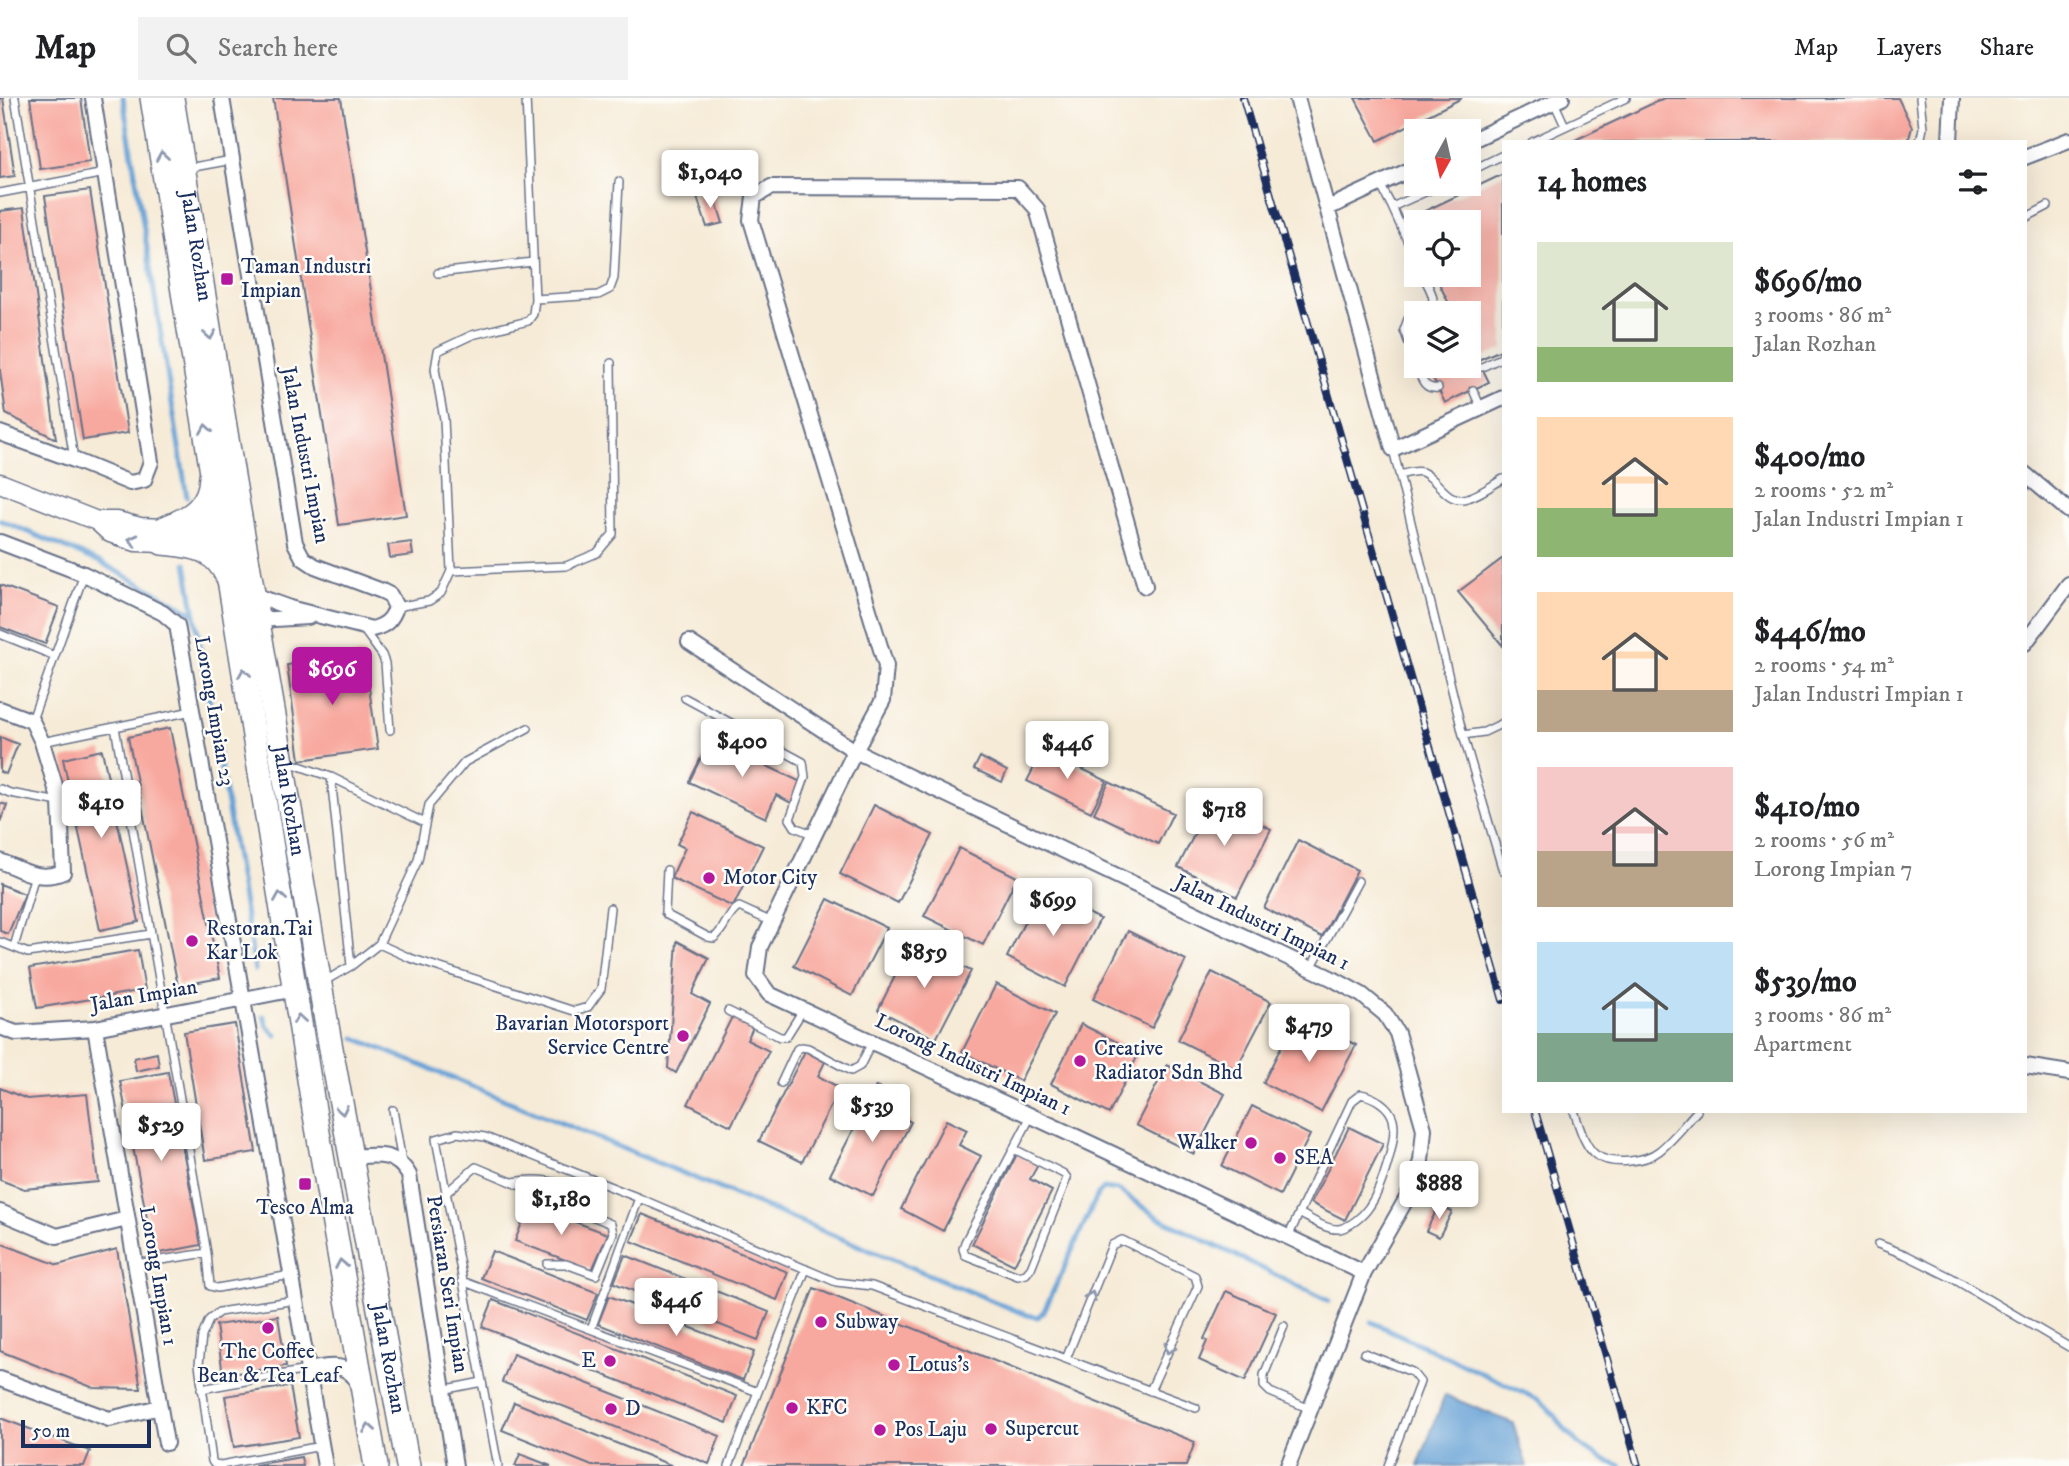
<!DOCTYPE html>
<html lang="en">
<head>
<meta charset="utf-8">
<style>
  body { margin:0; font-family:"IM FELL DW Pica",serif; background:#f2f2f2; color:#202124; height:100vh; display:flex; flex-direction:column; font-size:26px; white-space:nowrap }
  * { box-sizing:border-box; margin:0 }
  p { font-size:23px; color:#757577 }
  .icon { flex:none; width:38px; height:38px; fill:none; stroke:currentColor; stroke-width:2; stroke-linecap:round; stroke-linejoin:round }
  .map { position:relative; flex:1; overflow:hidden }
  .panel { position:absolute; left:1502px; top:42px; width:525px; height:973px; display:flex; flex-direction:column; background:#fff; border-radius:0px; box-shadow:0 7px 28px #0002 }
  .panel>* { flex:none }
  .needle { width:46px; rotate:188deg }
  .buttons { position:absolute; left:1404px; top:21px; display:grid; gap:14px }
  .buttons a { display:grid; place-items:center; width:77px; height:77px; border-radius:0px; background:#fff; box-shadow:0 7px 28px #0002; font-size:35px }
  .scale { position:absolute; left:21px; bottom:18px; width:130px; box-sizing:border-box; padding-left:7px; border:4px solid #1b2f5e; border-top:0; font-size:19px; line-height:24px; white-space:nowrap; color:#1b2f5e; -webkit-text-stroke:5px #fdfcf7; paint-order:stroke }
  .price { position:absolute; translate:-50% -60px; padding:0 16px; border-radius:7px; background:#fff; color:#222; font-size:23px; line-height:46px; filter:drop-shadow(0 2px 4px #0008) }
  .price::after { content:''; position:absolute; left:50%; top:42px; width:21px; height:16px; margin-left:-10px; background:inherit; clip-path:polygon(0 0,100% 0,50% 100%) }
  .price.on { background:#b5179e; color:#fff }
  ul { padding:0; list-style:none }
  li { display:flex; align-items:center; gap:21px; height:175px; padding:0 35px }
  li span { display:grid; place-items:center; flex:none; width:196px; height:140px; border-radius:0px; color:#555 }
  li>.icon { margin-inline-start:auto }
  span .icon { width:84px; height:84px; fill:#fffc; stroke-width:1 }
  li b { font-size:30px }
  h2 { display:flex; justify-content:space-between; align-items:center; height:84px; padding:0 35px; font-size:30px }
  header { display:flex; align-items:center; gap:42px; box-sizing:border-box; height:98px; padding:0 35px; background:#fff; border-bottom:2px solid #e0e0e0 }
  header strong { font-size:33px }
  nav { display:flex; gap:38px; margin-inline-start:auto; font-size:24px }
  .search { width:490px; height:63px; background:#f2f2f2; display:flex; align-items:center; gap:18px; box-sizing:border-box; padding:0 24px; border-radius:0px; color:#757577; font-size:26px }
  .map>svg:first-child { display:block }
</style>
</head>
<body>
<header>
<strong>Map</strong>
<div class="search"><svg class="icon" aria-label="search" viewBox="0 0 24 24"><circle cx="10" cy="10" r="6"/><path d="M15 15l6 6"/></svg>Search here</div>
<nav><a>Map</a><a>Layers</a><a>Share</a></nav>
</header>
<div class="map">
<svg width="2069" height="1368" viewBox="0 0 2069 1368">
  <rect width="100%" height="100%" fill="#fdfcf7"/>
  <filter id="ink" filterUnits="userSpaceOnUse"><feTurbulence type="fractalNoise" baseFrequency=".0143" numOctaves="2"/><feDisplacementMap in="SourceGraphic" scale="14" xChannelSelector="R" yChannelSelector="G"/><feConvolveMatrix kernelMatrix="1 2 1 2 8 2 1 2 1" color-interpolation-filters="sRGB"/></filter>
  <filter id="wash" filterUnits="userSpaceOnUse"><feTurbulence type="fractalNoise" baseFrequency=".00686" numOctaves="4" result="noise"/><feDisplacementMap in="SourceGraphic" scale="28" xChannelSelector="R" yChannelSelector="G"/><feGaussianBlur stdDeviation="1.57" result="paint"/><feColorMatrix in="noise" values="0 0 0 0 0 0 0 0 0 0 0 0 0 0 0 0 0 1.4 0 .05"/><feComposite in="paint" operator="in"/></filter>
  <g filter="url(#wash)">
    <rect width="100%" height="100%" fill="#f6ebd7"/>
    <path fill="#66a1d6" stroke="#40689a" stroke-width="2" d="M1445,1297l68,28 14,43h-109z"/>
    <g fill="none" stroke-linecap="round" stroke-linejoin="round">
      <path stroke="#66a1d6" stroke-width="5" d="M123,0l64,399
        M0,422l102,43 93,51
        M186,465l69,407
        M264,918l3,10 9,9
        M355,940l672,277 11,2 6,-6 54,-117 6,-6 14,2 41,28 170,83
        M1372,1224l165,77c13,8 21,22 31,34 14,16 32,26 53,33"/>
    </g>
    <g id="blocks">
      <path fill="#f8a99f" d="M0,0h3l12,78 -15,2z
        M30,0h51l9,64 -50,7z
        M273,0h68l65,417 -67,10z
        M1355,0h107l-84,43z
        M1664,0h234l14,29 -4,15h-337z
        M1503,76v175l-25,11 11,22 -44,21 -18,-37h41v-53h-23l7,-3 -17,-35h33v-53h-52v12l-8,-15z
        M90,92l38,243 -45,7 -38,-244z
        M713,94l10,31 -16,4 -10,-30z
        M24,110l32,231 -50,-25 -6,-43v-160z
        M411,444l2,13 -23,3 -2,-13z
        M1503,460v88l-45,-54z
        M0,487l59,22 -14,37 -45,-17z
        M364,556l14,95 -78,11 -13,-95z
        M170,630l50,250 -42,8 -50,-249z
        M0,639l18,7 -12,30 -6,-2z
        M710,641l91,43 -10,21 -15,-8 -10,23 -77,-36z
        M102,652l37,172 -39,8 -37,-171z
        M1043,652l64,31 -16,31 -64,-31z
        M980,659l27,14 -5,11 -28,-13z
        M1109,684l64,31 -15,31 -64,-31z
        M1212,701l59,30 -34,68 -59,-30z
        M0,705l7,2 -7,17z
        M874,707l59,30 -35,68 -58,-29z
        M693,714l70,34 -30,61 -62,-29 14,-30 -8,-4z
        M1298,742l59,30 -35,67 -58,-29z
        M959,750l58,29 -34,68 -59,-29z
        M0,786l25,10 -17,40 -8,-3z
        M1041,791l59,30 -35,68 -58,-30z
        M828,801l59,29 -35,68 -58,-30z
        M1128,833l58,29 -34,68 -59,-29z
        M677,843l32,17 -17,36 18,10 -34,69 -8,-5z
        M912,844l59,29 -35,68 -58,-29z
        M138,852l7,40 -108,18 -7,-40z
        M1212,874l59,30 -35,67 -58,-29z
        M996,886l59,30 -35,67 -58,-29z
        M733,917l21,10 -7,15 22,11 -38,75 -43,-22z
        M1297,917l59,30 -35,67 -58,-29z
        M235,926l21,128 -51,8 -21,-128z
        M1081,926l58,29 -30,61 -58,-30z
        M805,953l20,11 -7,14 22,12 -38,74 -43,-21z
        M157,955l2,13 -23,5 -2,-13z
        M1167,967l58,29 -31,60 -58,-29z
        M168,974l33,173 -47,9 -34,-173z
        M876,988l20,10 -7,15 22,11 -38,74 -43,-21z
        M0,990l27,11 60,-5 11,88 -74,7 -24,-9z
        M1252,1008l58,29 -30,60 -58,-29z
        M946,1022l21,10 -8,15 22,11 -38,75 -42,-22z
        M1349,1029l34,17 -38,76 -34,-17z
        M1017,1056l21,11 -8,14 22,12 -38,74 -42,-21z
        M529,1107l79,29 -16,36 -77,-29z
        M1439,1107l13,7 -13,25 -13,-6z
        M642,1116l146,58 -11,28 -146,-59z
        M0,1145l58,22 59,-16 24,140 -47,-1 -94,-37z
        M492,1153l106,42 -11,27 -106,-42z
        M625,1157l144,57 -11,28 -144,-57z
        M814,1190l381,154 -9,24h-442z
        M1226,1193l50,22 -31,68 -46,-21 8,-19 -3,-2z
        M609,1198l145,56 -11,28 -145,-56z
        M493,1202l244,96 -10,27 -245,-96z
        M278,1218l8,50 -63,9 -7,-50z
        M513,1256l207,82 -11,28 -207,-82z
        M290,1288l9,51 -65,10 -9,-51z
        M514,1304l159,64h-81l-90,-36z
        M0,1320l90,33 -6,15h-84z
        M520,1356l31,12h-36z
        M301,1359l2,9h-48v-1z"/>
    </g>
  </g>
  <g filter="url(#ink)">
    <use href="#blocks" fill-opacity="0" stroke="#687188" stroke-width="2"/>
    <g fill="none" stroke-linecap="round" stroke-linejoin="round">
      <g stroke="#687188" stroke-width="10">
        <path id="service" d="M15,0l59,361
          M1554,4l11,24
          M1532,44l94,-44
          M1920,44l3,-14 -3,-30
          M188,70l44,-8
          M1468,74l35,-17
          M1380,86l12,23
          M0,95l105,-20
          M2025,120l23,-12
          M1416,162l-24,-53 51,-23
          M438,175l95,-11
          M535,201l63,-4 12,-6 4,-11 5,-96
          M1419,215l13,-6c4,-11 -5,-22 -9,-32
          M1416,217l-8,4 -4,11 12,33
          M1417,268c4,11 6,24 21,22
          M1482,269l21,-10
          M1473,292l8,18
          M1393,351l70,286 40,136
          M1400,377c7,-2 15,-5 22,-3 15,6 23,29 41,27 14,-2 29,-14 40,-20
          M451,473l115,-5 31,-13 16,-19 -2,-171
          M396,509l33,-6 12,-8 10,-22 -7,-152 -9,-50 3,-18 34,-16 56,-14 5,-7 2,-15 -9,-201
          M363,531l19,26 3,8 5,67
          M0,536l55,22
          M685,600l118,64 2,15 -15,42 5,8 19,8
          M32,622l52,-146
          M115,629l92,526 3,33 7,2 74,-13
          M1463,637l21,-3 19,-9
          M42,644l150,-31
          M285,663l46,16 94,46
          M331,679l20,189
          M0,691l10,4 49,9
          M667,772l-2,42 2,3 41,22 6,1c11,-8 13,-24 25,-31l33,15
          M0,844l28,11 123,-19
          M379,846l31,14 164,53 14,-4 13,-18 9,-81
          M14,849l21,-72
          M1311,870l47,-87
          M323,884l28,-16 28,-22 39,-84 11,-55 36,-43 63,-34
          M728,913l52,26h6l17,-27
          M781,985l16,-34 4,-2 7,1 43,23 9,-5 12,-24
          M393,1012l9,52
          M1574,1013c5,14 10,35 22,44 16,11 49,7 63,-4 14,-11 26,-27 38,-40
          M1014,1051l50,25 3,4 -36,90 -5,6 -8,2 -53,-21 -2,-6 2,-7 66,-126
          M513,1084c32,-6 69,0 81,35
          M446,1095l30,-26 135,57 2,9 -17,42 -30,-11h-19
          M1288,1139l64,-136 9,-7c13,3 28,11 32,25 5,20 -12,71 -24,88 -6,9 -19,20 -30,22 -13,1 -28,-10 -40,-16
          M1878,1146l28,11 46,23 117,69
          M135,1166l72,-11
          M462,1183l296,111
          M296,1202l-77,12 -10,8 -7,16 -3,28 13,97 2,3 7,1 100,-19
          M1284,1228l-20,49v11l6,6 40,17
          M591,1231l48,-131
          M1364,1255l48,19 8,10 -32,84
          M1066,1261l46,-114 10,-5 73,36 3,10 -48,105
          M201,1291l106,-19
          M442,1292l40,-8
          M498,1368l-62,-327 21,-6 28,4 154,61 197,84 36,4 324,122
          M729,1368l77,-197"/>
      </g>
      <g stroke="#687188" stroke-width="18">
        <path id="minor" d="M222,0l73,445 8,15 12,8 67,25 8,4 6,12c-4,13 -11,19 -24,22l-79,-20 -39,-14
          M1297,0l96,351 110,-51
          M1468,44l94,-44
          M1950,44l2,-44
          M2025,59l44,-17
          M1328,110l88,-41
          M0,335l74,27 56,23 14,-3 7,-18 -58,-364
          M2025,376l44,37
          M0,444l84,32 79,39 14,12 148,841
          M1145,488l-108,-377 -19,-21 -247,-1 -17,10 -3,23 135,446 -3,34 -28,51 -95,196 -4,29 13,18 327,152 268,127
          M258,522l50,-3
          M689,544l166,109 478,228 29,16 23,19 12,19 27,96 -3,32 -9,28 -48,84 -76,193
          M2025,545l44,-59
          M0,611l32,12 10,21 18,60 3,70c-24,10 -41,-2 -63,-11
          M0,929l16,6 79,-5 200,-39
          M95,930l71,415
          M2025,968l44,7
          M351,1059c25,-2 44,-6 58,18l46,291
          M0,1114l57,24 70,-17
          M308,1272c24,-4 38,-9 52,15
          M0,1281l109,40 51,-12"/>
      </g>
      <g stroke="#687188" stroke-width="21">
        <path id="tertiary" d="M0,385l97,38 13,12 26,9 26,1 73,-6
          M97,423h20l23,6 25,1 67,-9"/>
      </g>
      <g stroke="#687188" stroke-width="26">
        <g id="primary">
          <path d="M152,0l160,1000 64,368"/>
          <path id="s1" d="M172,0l61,378 97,567 78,423"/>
          <path d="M165,430c25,-10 45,-21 46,-51"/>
          <path d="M162,445c31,3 52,4 66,35"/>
        </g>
      </g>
      <use href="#service" stroke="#fff" stroke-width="7"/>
      <use href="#minor" stroke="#fff" stroke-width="14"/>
      <use href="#tertiary" stroke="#fff" stroke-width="18"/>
      <use href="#primary" stroke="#fff" stroke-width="23"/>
      <g stroke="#1b2f5e" stroke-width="8">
        <path id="rail" d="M1243,0l260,902
          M1535,1013l103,355"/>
      </g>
      <use href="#rail" stroke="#fdfcf7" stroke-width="5" stroke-dasharray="16" stroke-linecap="butt"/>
    </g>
    <defs><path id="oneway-chevron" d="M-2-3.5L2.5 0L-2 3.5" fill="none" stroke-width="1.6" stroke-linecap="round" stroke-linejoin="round" transform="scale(1.75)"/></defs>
    <g stroke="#8d97ae">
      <use href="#oneway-chevron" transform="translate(162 58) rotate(-99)"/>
      <use href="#oneway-chevron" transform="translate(210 237) rotate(81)"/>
      <use href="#oneway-chevron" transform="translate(206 331) rotate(-99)"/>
      <use href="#oneway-chevron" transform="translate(133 442) rotate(-166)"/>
      <use href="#oneway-chevron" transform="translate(244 575) rotate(-99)"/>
      <use href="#oneway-chevron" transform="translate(280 799) rotate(-99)"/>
      <use href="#oneway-chevron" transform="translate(299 921) rotate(-99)"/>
      <use href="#oneway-chevron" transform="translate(342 1012) rotate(79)"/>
      <use href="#oneway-chevron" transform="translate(341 1166) rotate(-100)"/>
      <use href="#oneway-chevron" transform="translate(1091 1198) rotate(-68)"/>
      <use href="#oneway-chevron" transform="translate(1169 1251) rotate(115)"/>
      <use href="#oneway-chevron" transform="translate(369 1330) rotate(-100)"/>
    </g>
  </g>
  <g fill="#b5179e" stroke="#fdfcf7" stroke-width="2.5">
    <rect x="220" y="174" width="14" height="14" rx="3.5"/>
    <circle cx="709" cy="780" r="7"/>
    <circle cx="192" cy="843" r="7"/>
    <circle cx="683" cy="938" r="7"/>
    <circle cx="1080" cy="963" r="7"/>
    <circle cx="1251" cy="1045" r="7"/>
    <circle cx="1280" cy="1060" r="7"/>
    <rect x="298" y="1079" width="14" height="14" rx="3.5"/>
    <circle cx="821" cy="1224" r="7"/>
    <circle cx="268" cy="1230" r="7"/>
    <circle cx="610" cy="1263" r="7"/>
    <circle cx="894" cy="1267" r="7"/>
    <circle cx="792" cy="1310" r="7"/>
    <circle cx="611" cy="1311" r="7"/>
    <circle cx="991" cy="1331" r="7"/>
    <circle cx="880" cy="1332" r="7"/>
  </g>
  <g text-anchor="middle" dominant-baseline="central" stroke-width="5" stroke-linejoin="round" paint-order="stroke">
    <g font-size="21" fill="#1b2f5e" stroke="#fdfcf7">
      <text stroke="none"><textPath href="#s1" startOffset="150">Jalan Rozhan</textPath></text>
      <text transform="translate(305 357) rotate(79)">Jalan Industri Impian</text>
      <text transform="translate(214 613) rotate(80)">Lorong Impian 23</text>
      <text stroke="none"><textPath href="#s1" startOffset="712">Jalan Rozhan</textPath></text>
      <text transform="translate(1262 825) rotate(26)">Jalan Industri Impian 1</text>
      <text transform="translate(144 898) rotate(-10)">Jalan Impian</text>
      <text transform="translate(973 967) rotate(25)">Lorong Industri Impian 1</text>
      <text transform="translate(158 1178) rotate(80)">Lorong Impian 1</text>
      <text transform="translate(447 1186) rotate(81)">Persiaran Seri Impian</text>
      <text stroke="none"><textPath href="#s1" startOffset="1279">Jalan Rozhan</textPath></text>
    </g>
    <g font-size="21" fill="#1b2f5e" stroke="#fdfcf7" text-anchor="start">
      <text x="241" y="169">Taman Industri<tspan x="241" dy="24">Impian</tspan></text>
      <text x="723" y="780">Motor City</text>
      <text x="206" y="831">Restoran.Tai<tspan x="206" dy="24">Kar Lok</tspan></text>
      <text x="669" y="926" text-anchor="end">Bavarian Motorsport<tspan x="669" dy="24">Service Centre</tspan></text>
      <text x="1094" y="951">Creative<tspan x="1094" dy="24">Radiator Sdn Bhd</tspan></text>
      <text x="1237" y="1045" text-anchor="end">Walker</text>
      <text x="1294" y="1060">SEA</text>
      <text x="305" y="1110" text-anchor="middle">Tesco Alma</text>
      <text x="835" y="1224">Subway</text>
      <text x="268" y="1254" text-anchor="middle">The Coffee<tspan x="268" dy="24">Bean &amp; Tea Leaf</tspan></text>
      <text x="596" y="1263" text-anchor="end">E</text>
      <text x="908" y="1267">Lotus's</text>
      <text x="806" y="1310">KFC</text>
      <text x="625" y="1311">D</text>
      <text x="1005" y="1331">Supercut</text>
      <text x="894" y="1332">Pos Laju</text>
    </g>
  </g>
</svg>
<div class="buttons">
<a><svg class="needle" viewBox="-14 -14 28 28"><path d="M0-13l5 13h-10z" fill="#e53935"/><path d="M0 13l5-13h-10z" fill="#757577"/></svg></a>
<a><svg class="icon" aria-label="locate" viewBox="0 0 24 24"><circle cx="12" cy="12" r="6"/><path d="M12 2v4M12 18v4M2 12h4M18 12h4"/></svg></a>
<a><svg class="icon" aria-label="layers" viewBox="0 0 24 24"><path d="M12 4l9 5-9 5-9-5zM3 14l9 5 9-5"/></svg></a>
</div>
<div class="scale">50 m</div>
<b class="price" style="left:710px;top:112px">$1,040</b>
<b class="price on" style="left:332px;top:609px">$696</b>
<b class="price" style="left:742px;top:681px">$400</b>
<b class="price" style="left:1067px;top:683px">$446</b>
<b class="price" style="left:101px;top:742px">$410</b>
<b class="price" style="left:1224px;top:750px">$718</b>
<b class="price" style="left:1053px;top:840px">$699</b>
<b class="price" style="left:924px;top:892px">$859</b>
<b class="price" style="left:1309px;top:966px">$479</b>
<b class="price" style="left:872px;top:1046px">$539</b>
<b class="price" style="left:161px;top:1065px">$529</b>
<b class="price" style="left:1439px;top:1123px">$888</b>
<b class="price" style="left:561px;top:1139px">$1,180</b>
<b class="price" style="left:676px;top:1240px">$446</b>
<section class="panel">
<h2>14 homes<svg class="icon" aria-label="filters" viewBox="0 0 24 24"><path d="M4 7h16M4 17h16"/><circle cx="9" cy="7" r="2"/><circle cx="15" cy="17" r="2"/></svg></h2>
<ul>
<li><span style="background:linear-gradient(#dfe7d0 75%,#8fb573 0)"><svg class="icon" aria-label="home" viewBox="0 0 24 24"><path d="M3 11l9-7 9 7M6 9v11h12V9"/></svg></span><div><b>$696/mo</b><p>3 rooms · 86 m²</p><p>Jalan Rozhan</p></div></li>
<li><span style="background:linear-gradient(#ffd9b3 65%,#8fb573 0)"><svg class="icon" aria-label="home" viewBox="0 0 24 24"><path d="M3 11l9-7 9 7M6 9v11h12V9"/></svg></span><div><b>$400/mo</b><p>2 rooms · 52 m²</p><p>Jalan Industri Impian 1</p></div></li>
<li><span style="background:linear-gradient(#ffd9b3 70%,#b9a48a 0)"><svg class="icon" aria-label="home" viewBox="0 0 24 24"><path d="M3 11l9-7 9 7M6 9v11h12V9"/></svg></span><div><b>$446/mo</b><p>2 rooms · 54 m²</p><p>Jalan Industri Impian 1</p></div></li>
<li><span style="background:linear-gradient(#f6c9c9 60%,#b9a48a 0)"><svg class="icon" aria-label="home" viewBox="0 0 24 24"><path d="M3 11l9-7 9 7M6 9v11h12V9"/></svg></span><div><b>$410/mo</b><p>2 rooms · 56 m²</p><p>Lorong Impian 7</p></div></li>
<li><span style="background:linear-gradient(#bfe0f5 65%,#7fa58c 0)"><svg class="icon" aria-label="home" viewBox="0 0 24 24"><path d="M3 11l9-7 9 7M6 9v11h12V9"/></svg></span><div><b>$539/mo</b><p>3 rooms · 86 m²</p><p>Apartment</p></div></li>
</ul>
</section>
</div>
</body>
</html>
